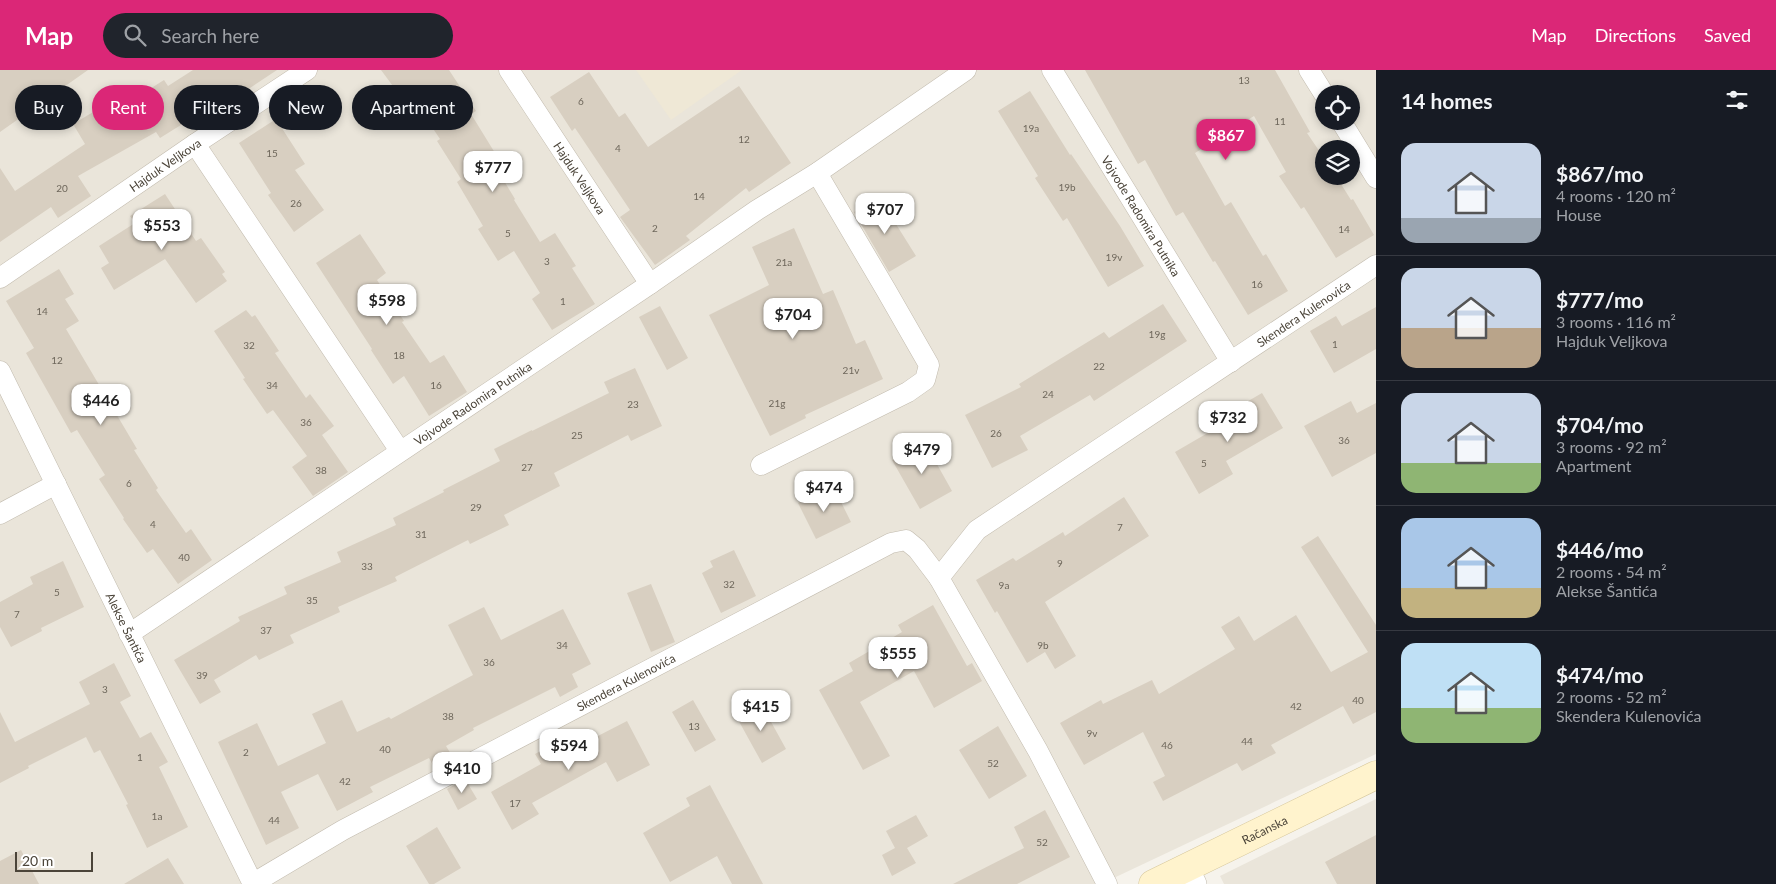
<!DOCTYPE html>
<html lang="en">
<head>
<meta charset="utf-8">
<style>
  body { margin:0; font-family:Lato,sans-serif; background:#20242c; color:#f1f3f6; height:100vh; display:flex; flex-direction:column; font-size:19px; white-space:nowrap }
  * { box-sizing:border-box; margin:0 }
  p { font-size:16px; color:#9ea1a6 }
  .icon { flex:none; width:28px; height:28px; fill:none; stroke:currentColor; stroke-width:2; stroke-linecap:round; stroke-linejoin:round }
  .map { position:relative; flex:1; overflow:hidden }
  .sheet { display:flex; flex-direction:column; background:#171b24; width:400px }
  .sheet>* { flex:none }
  .banner { position:absolute; left:15px; top:15px; width:475px; height:45px; display:flex; gap:10px }
  .buttons { position:absolute; left:1315px; top:15px; display:grid; gap:10px }
  .buttons a { display:grid; place-items:center; width:45px; height:45px; border-radius:50%; background:#171b24; box-shadow:0 2px 8px #0003; font-size:25px }
  .scale { position:absolute; left:15px; bottom:12px; width:78px; box-sizing:border-box; padding-left:5px; border:2px solid #4b4439; border-top:0; font-size:14px; line-height:18px; white-space:nowrap; color:#4b4439; -webkit-text-stroke:4px #fff; paint-order:stroke }
  .price { position:absolute; translate:-50% -42px; padding:0 11px; border-radius:10px; background:#fff; color:#222; font-size:16px; line-height:32px; filter:drop-shadow(0 1px 2px #0008) }
  .price::after { content:''; position:absolute; left:50%; top:30px; width:15px; height:11px; margin-left:-8px; background:inherit; clip-path:polygon(0 0,100% 0,50% 100%) }
  .price.on { background:#db2777; color:#fff }
  ul { padding:0; list-style:none }
  li { display:flex; align-items:center; gap:15px; height:125px; padding:0 25px }
  li+li { border-top:1px solid #363941 }
  li span { display:grid; place-items:center; flex:none; width:140px; height:100px; border-radius:15px; color:#555 }
  li>.icon { margin-inline-start:auto }
  span .icon { width:60px; height:60px; fill:#fffc; stroke-width:1 }
  li b { font-size:21px }
  h2 { display:flex; justify-content:space-between; align-items:center; height:60px; padding:0 25px; font-size:21px }
  .chip { padding:0 18px; border-radius:22px; background:#171b24; box-shadow:0 2px 8px #0003; font-size:18px; line-height:45px }
  .chip.on { background:#db2777; color:#fff }
  header { display:flex; align-items:center; gap:30px; box-sizing:border-box; height:70px; padding:0 25px; background:#db2777; color:#fff }
  header strong { font-size:24px }
  nav { display:flex; gap:28px; margin-inline-start:auto; font-size:18px }
  .search { width:350px; height:45px; background:#20242c; display:flex; align-items:center; gap:12px; box-sizing:border-box; padding:0 18px; border-radius:28px; color:#9ea1a6; font-size:19px }
  main { display:flex; flex:1; min-height:0 }
  .map>svg:first-child { display:block }
</style>
</head>
<body>
<header>
<strong>Map</strong>
<div class="search"><svg class="icon" aria-label="search" viewBox="0 0 24 24"><circle cx="10" cy="10" r="6"/><path d="M15 15l6 6"/></svg>Search here</div>
<nav><a>Map</a><a>Directions</a><a>Saved</a></nav>
</header>
<main>
<div class="map">
<svg width="1376" height="814" viewBox="0 0 1376 814">
  <rect width="100%" height="100%" fill="#f6f3ec"/>
  <path fill="#eae5da" fill-rule="evenodd" d="M0,0h1376v684l-275,130h-1101zM1324,24h27v27h-27zM1324,79h27v27h-27z
    M1376,729v85h-152l-4,-8z"/>
  <path fill="#efe8d6" d="M636,0h106l-71,50z"/>
  <path fill="#d8cfc1" d="M0,0h88l-88,62z
    M193,0h84l-69,46 -3,-6 -45,28 -4,-6 -78,44 13,20 -33,22 -7,-11 -51,35v-74l15,23 70,-47 -12,-20 32,-19 5,9 54,-34 4,6z
    M381,0h68l27,41 -5,3 24,39 -6,3 26,43 -1,1 26,42 15,-9 21,33 -4,2 23,36 -43,26 -20,-31 8,-6 -26,-42 -16,10 -20,-32 5,-3 -26,-44 4,-3 -24,-38 3,-2 -29,-43 -7,5z
    M1085,0h190l35,62 -3,1 17,25v18h12l15,24 2,-1 21,36 -38,23 -32,-51 -3,2 -22,-33 7,-4 -32,-56 -59,37 30,53 6,-4 32,54 3,-2 22,37 -40,24 -33,-54 -2,1 -30,-50 -7,4 -31,-56 -7,4z
    M589,2l30,45 6,-4 23,34 91,-61 52,77 -42,29 -3,-4 -60,48 4,4 -35,25 -35,-48 10,-7 -55,-82 -3,3 -22,-34z
    M1030,21l40,64 1,-1 49,72 24,40 -36,21 -41,-69 -4,3 -28,-43 3,-2 -40,-65z
    M276,49l29,45 -10,6 29,40 -30,22 -26,-37 3,-2 -32,-50z
    M165,124l31,47 5,-3 24,34 -3,2 5,7 -31,22 -31,-44 -51,31 -13,-22 8,-5 -10,-17 36,-23 -5,-7z
    M879,127l37,59 -27,16 -35,-60z
    M794,158l29,66 10,-4 23,54 9,-4 18,39 -78,36 1,3 -36,18 -61,-121 60,-30 -17,-38z
    M360,164l26,39 -9,7 27,41 -2,1 28,41 14,-8 23,37 -38,24 -25,-40 -11,8 -22,-34 1,-1 -56,-86z
    M59,199l15,25 -9,5 14,22 -13,8 71,120 -3,1 24,38 -2,2 30,43 5,-4 21,31 -34,24 -25,-35 -6,4 -24,-34 1,-1 -25,-39 6,-4 -28,-45 -6,3 -45,-80 8,-5 -28,-47z
    M1163,234l24,37 -93,60 -4,-6 -70,41 8,14 -36,18 -27,-53 56,-28 -2,-3 85,-52 5,6z
    M660,236l28,52 -21,12 -28,-53z
    M1376,237v42l-42,24 -24,-42 26,-15 6,10z
    M246,240l6,7 3,-2 24,36 -4,2 31,45 4,-4 24,32 -12,9 26,37 -35,24 -21,-29 15,-11 -34,-46 -6,4 -24,-35 2,-1 -31,-47z
    M635,298l27,58 -31,15 -3,-6 -74,38 6,13 -56,29 5,10 -39,19 -2,-4 -73,37 2,4 -59,26 2,5 -50,23 4,8 -35,17 -3,-5 -42,25 7,12 -21,12 -26,-44 66,-39 -2,-4 49,-23 -3,-7 57,-25 -4,-10 59,-27 -3,-7 51,-26 -1,-2 57,-29 -6,-12 38,-19v1l77,-38 -5,-11z
    M1262,323l21,35 -57,33 7,13 -34,20 -24,-42 55,-32 -4,-6z
    M1351,331l6,12 19,-10v50l-44,24 -28,-51z
    M924,371l28,50 -32,18 -28,-49z
    M833,416l18,36 -35,17 -18,-36z
    M1124,427l25,39 -104,66 31,54 -21,13 -10,-17 -18,11 -30,-52 -2,2 -19,-33 37,-22 3,3 47,-29 2,4z
    M1318,466l58,89v87l-23,12 -10,-18 -72,39 5,8 -34,18 -5,-8 -74,38 -10,-19 12,-6 -22,-44 -59,33 -24,-42 41,-23 2,4 49,-24 7,14 76,-45 -14,-22 18,-11 15,25 42,-26 35,57 37,-20 -67,-105z
    M734,480l22,46 -35,17 -19,-40 11,-6 -3,-6z
    M63,491l21,46 -43,21 1,3 -31,16 -11,-20v-25l33,-18 -3,-7z
    M651,514l24,58 -24,10 -24,-59z
    M933,535l34,61 5,-3 10,18 -48,27 -20,-37 -54,31 30,54 -27,14 -44,-80 34,-19 -4,-8 53,-31 -4,-7z
    M484,537l17,33 62,-31 28,55 -19,10 6,13 -18,10 -5,-10 -82,41 1,2 -28,16 8,13 -19,10 -6,-11 -59,29 3,5 -36,19 -19,-37 -37,18 18,36 -33,17 -48,-103 39,-19 21,43 48,-23 -14,-29 30,-14 15,32 32,-15 2,2 82,-44 -25,-50z
    M114,593l17,33 -11,6 20,36 11,-6 17,30 -9,5 29,60 -41,21 -21,-43 2,-1 -28,-54 -6,3 -8,-16 -58,29 1,2 -29,15v-71l15,30 75,-38 -11,-22z
    M693,630l23,40 -21,12 -23,-40z
    M760,632l26,47 -24,14 -26,-47z
    M627,651l23,44 -33,17 -11,-20 -74,41 7,11 -27,16 -21,-38 50,-28 -6,-10 22,-12 6,12z
    M998,656l29,50 -38,23 -30,-49z
    M465,709l12,20 -19,11 -11,-21z
    M710,715l53,99h-31l-15,-28 -47,26 -27,-49 47,-27 -4,-8z
    M1045,740l25,47 -53,27h-64l71,-36 -10,-21z
    M916,745l12,21 -21,12 9,15 -24,13 -10,-21 13,-7 -9,-17z
    M437,757l24,41 -27,16h-5l-23,-38z
    M1376,765v49h-39l-12,-22z
    M21,780l18,34h-39v-23z
    M168,788l16,26h-60z"/>
  <g fill="none" stroke-linecap="round" stroke-linejoin="round">
    <g stroke="#c2bbae" stroke-width="21">
      <g id="minor">
        <path id="s1" d="M509,0l141,214"/>
        <path id="s2" d="M1052,0l179,292"/>
        <path d="M1309,0l15,24"/>
        <path d="M1341,51l35,57"/>
        <path d="M195,74l205,307"/>
        <path id="s3" d="M0,208l195,-134 112,-74"/>
        <path id="s4" d="M0,301l253,513"/>
        <path d="M761,395l147,-73 17,-12 4,-15 -43,-75 -69,-117"/>
        <path d="M0,444l56,-30"/>
        <path id="s5" d="M129,564l521,-350 107,-74 60,-37 149,-103"/>
        <path id="s6" d="M252,814l91,-54 548,-287 15,-3 11,9 22,29"/>
        <path id="s7" d="M1107,814l-69,-133 -99,-173 38,-48 399,-265"/>
      </g>
    </g>
    <g stroke="#c2bbae" stroke-width="26">
      <path id="tertiary" d="M1186,798l8,16"/>
    </g>
    <g stroke="#d6c79b" stroke-width="29">
      <g id="secondary">
        <path id="s8" d="M1153,814l223,-109"/>
      </g>
    </g>
    <use href="#minor" stroke="#fff" stroke-width="20"/>
    <use href="#tertiary" stroke="#fff" stroke-width="25"/>
    <use href="#secondary" stroke="#fff3cd" stroke-width="28"/>
  </g>
  <g text-anchor="middle" dominant-baseline="central" stroke-width="4" stroke-linejoin="round" paint-order="stroke">
    <g font-size="10" fill="#6e675b">
      <text x="1244" y="10">13</text>
      <text x="581" y="31">6</text>
      <text x="1280" y="51">11</text>
      <text x="1031" y="58">19a</text>
      <text x="744" y="69">12</text>
      <text x="618" y="78">4</text>
      <text x="272" y="83">15</text>
      <text x="1067" y="117">19b</text>
      <text x="62" y="118">20</text>
      <text x="699" y="126">14</text>
      <text x="296" y="133">26</text>
      <text x="655" y="158">2</text>
      <text x="1344" y="159">14</text>
      <text x="508" y="163">5</text>
      <text x="1114" y="187">19v</text>
      <text x="547" y="191">3</text>
      <text x="784" y="192">21a</text>
      <text x="1257" y="214">16</text>
      <text x="563" y="231">1</text>
      <text x="42" y="241">14</text>
      <text x="1157" y="264">19g</text>
      <text x="1335" y="274">1</text>
      <text x="249" y="275">32</text>
      <text x="399" y="285">18</text>
      <text x="57" y="290">12</text>
      <text x="1099" y="296">22</text>
      <text x="851" y="300">21v</text>
      <text x="272" y="315">34</text>
      <text x="436" y="315">16</text>
      <text x="1048" y="324">24</text>
      <text x="777" y="333">21g</text>
      <text x="633" y="334">23</text>
      <text x="306" y="352">36</text>
      <text x="996" y="363">26</text>
      <text x="577" y="365">25</text>
      <text x="1344" y="370">36</text>
      <text x="1204" y="393">5</text>
      <text x="527" y="397">27</text>
      <text x="321" y="400">38</text>
      <text x="129" y="413">6</text>
      <text x="476" y="437">29</text>
      <text x="153" y="454">4</text>
      <text x="1120" y="457">7</text>
      <text x="421" y="464">31</text>
      <text x="184" y="487">40</text>
      <text x="1060" y="493">9</text>
      <text x="367" y="496">33</text>
      <text x="729" y="514">32</text>
      <text x="1004" y="515">9a</text>
      <text x="57" y="522">5</text>
      <text x="312" y="530">35</text>
      <text x="17" y="544">7</text>
      <text x="266" y="560">37</text>
      <text x="562" y="575">34</text>
      <text x="1043" y="575">9b</text>
      <text x="489" y="592">36</text>
      <text x="202" y="605">39</text>
      <text x="105" y="619">3</text>
      <text x="1358" y="630">40</text>
      <text x="1296" y="636">42</text>
      <text x="448" y="646">38</text>
      <text x="694" y="656">13</text>
      <text x="1092" y="663">9v</text>
      <text x="1247" y="671">44</text>
      <text x="1167" y="675">46</text>
      <text x="385" y="679">40</text>
      <text x="246" y="682">2</text>
      <text x="140" y="687">1</text>
      <text x="993" y="693">52</text>
      <text x="345" y="711">42</text>
      <text x="515" y="733">17</text>
      <text x="157" y="746">1a</text>
      <text x="274" y="750">44</text>
      <text x="1042" y="772">52</text>
    </g>
    <g font-size="12" fill="#4b4439" stroke="#fff">
      <text stroke="none"><textPath href="#s3" startOffset="200">Hajduk Veljkova</textPath></text>
      <text stroke="none"><textPath href="#s1" startOffset="129">Hajduk Veljkova</textPath></text>
      <text stroke="none"><textPath href="#s2" startOffset="171">Vojvode Radomira Putnika</textPath></text>
      <text stroke="none"><textPath href="#s7" startOffset="802">Skendera Kulenovića</textPath></text>
      <text stroke="none"><textPath href="#s5" startOffset="414">Vojvode Radomira Putnika</textPath></text>
      <text stroke="none"><textPath href="#s4" startOffset="286">Alekse Šantića</textPath></text>
      <text stroke="none"><textPath href="#s6" startOffset="425">Skendera Kulenovića</textPath></text>
      <text stroke="none"><textPath href="#s8" startOffset="124">Račanska</textPath></text>
    </g>
  </g>
</svg>
<div class="buttons">
<a><svg class="icon" aria-label="locate" viewBox="0 0 24 24"><circle cx="12" cy="12" r="6"/><path d="M12 2v4M12 18v4M2 12h4M18 12h4"/></svg></a>
<a><svg class="icon" aria-label="layers" viewBox="0 0 24 24"><path d="M12 4l9 5-9 5-9-5zM3 14l9 5 9-5"/></svg></a>
</div>
<div class="scale">20 m</div>
<b class="price on" style="left:1226px;top:91px">$867</b>
<b class="price" style="left:493px;top:123px">$777</b>
<b class="price" style="left:885px;top:165px">$707</b>
<b class="price" style="left:162px;top:181px">$553</b>
<b class="price" style="left:387px;top:256px">$598</b>
<b class="price" style="left:793px;top:270px">$704</b>
<b class="price" style="left:101px;top:356px">$446</b>
<b class="price" style="left:1228px;top:373px">$732</b>
<b class="price" style="left:922px;top:405px">$479</b>
<b class="price" style="left:824px;top:443px">$474</b>
<b class="price" style="left:898px;top:609px">$555</b>
<b class="price" style="left:761px;top:662px">$415</b>
<b class="price" style="left:569px;top:701px">$594</b>
<b class="price" style="left:462px;top:724px">$410</b>
<div class="banner">
<a class="chip">Buy</a>
<a class="chip on">Rent</a>
<a class="chip">Filters</a>
<a class="chip">New</a>
<a class="chip">Apartment</a>
</div>
</div>
<section class="sheet">
<h2>14 homes<svg class="icon" aria-label="filters" viewBox="0 0 24 24"><path d="M4 7h16M4 17h16"/><circle cx="9" cy="7" r="2"/><circle cx="15" cy="17" r="2"/></svg></h2>
<ul>
<li><span style="background:linear-gradient(#c9d6e8 75%,#9aa5b1 0)"><svg class="icon" aria-label="home" viewBox="0 0 24 24"><path d="M3 11l9-7 9 7M6 9v11h12V9"/></svg></span><div><b>$867/mo</b><p>4 rooms · 120 m²</p><p>House</p></div></li>
<li><span style="background:linear-gradient(#c9d6e8 60%,#b9a48a 0)"><svg class="icon" aria-label="home" viewBox="0 0 24 24"><path d="M3 11l9-7 9 7M6 9v11h12V9"/></svg></span><div><b>$777/mo</b><p>3 rooms · 116 m²</p><p>Hajduk Veljkova</p></div></li>
<li><span style="background:linear-gradient(#c9d6e8 70%,#8fb573 0)"><svg class="icon" aria-label="home" viewBox="0 0 24 24"><path d="M3 11l9-7 9 7M6 9v11h12V9"/></svg></span><div><b>$704/mo</b><p>3 rooms · 92 m²</p><p>Apartment</p></div></li>
<li><span style="background:linear-gradient(#a9c7e8 70%,#c2b280 0)"><svg class="icon" aria-label="home" viewBox="0 0 24 24"><path d="M3 11l9-7 9 7M6 9v11h12V9"/></svg></span><div><b>$446/mo</b><p>2 rooms · 54 m²</p><p>Alekse Šantića</p></div></li>
<li><span style="background:linear-gradient(#bfe0f5 65%,#8fb573 0)"><svg class="icon" aria-label="home" viewBox="0 0 24 24"><path d="M3 11l9-7 9 7M6 9v11h12V9"/></svg></span><div><b>$474/mo</b><p>2 rooms · 52 m²</p><p>Skendera Kulenovića</p></div></li>
</ul>
</section>
</main>
</body>
</html>
